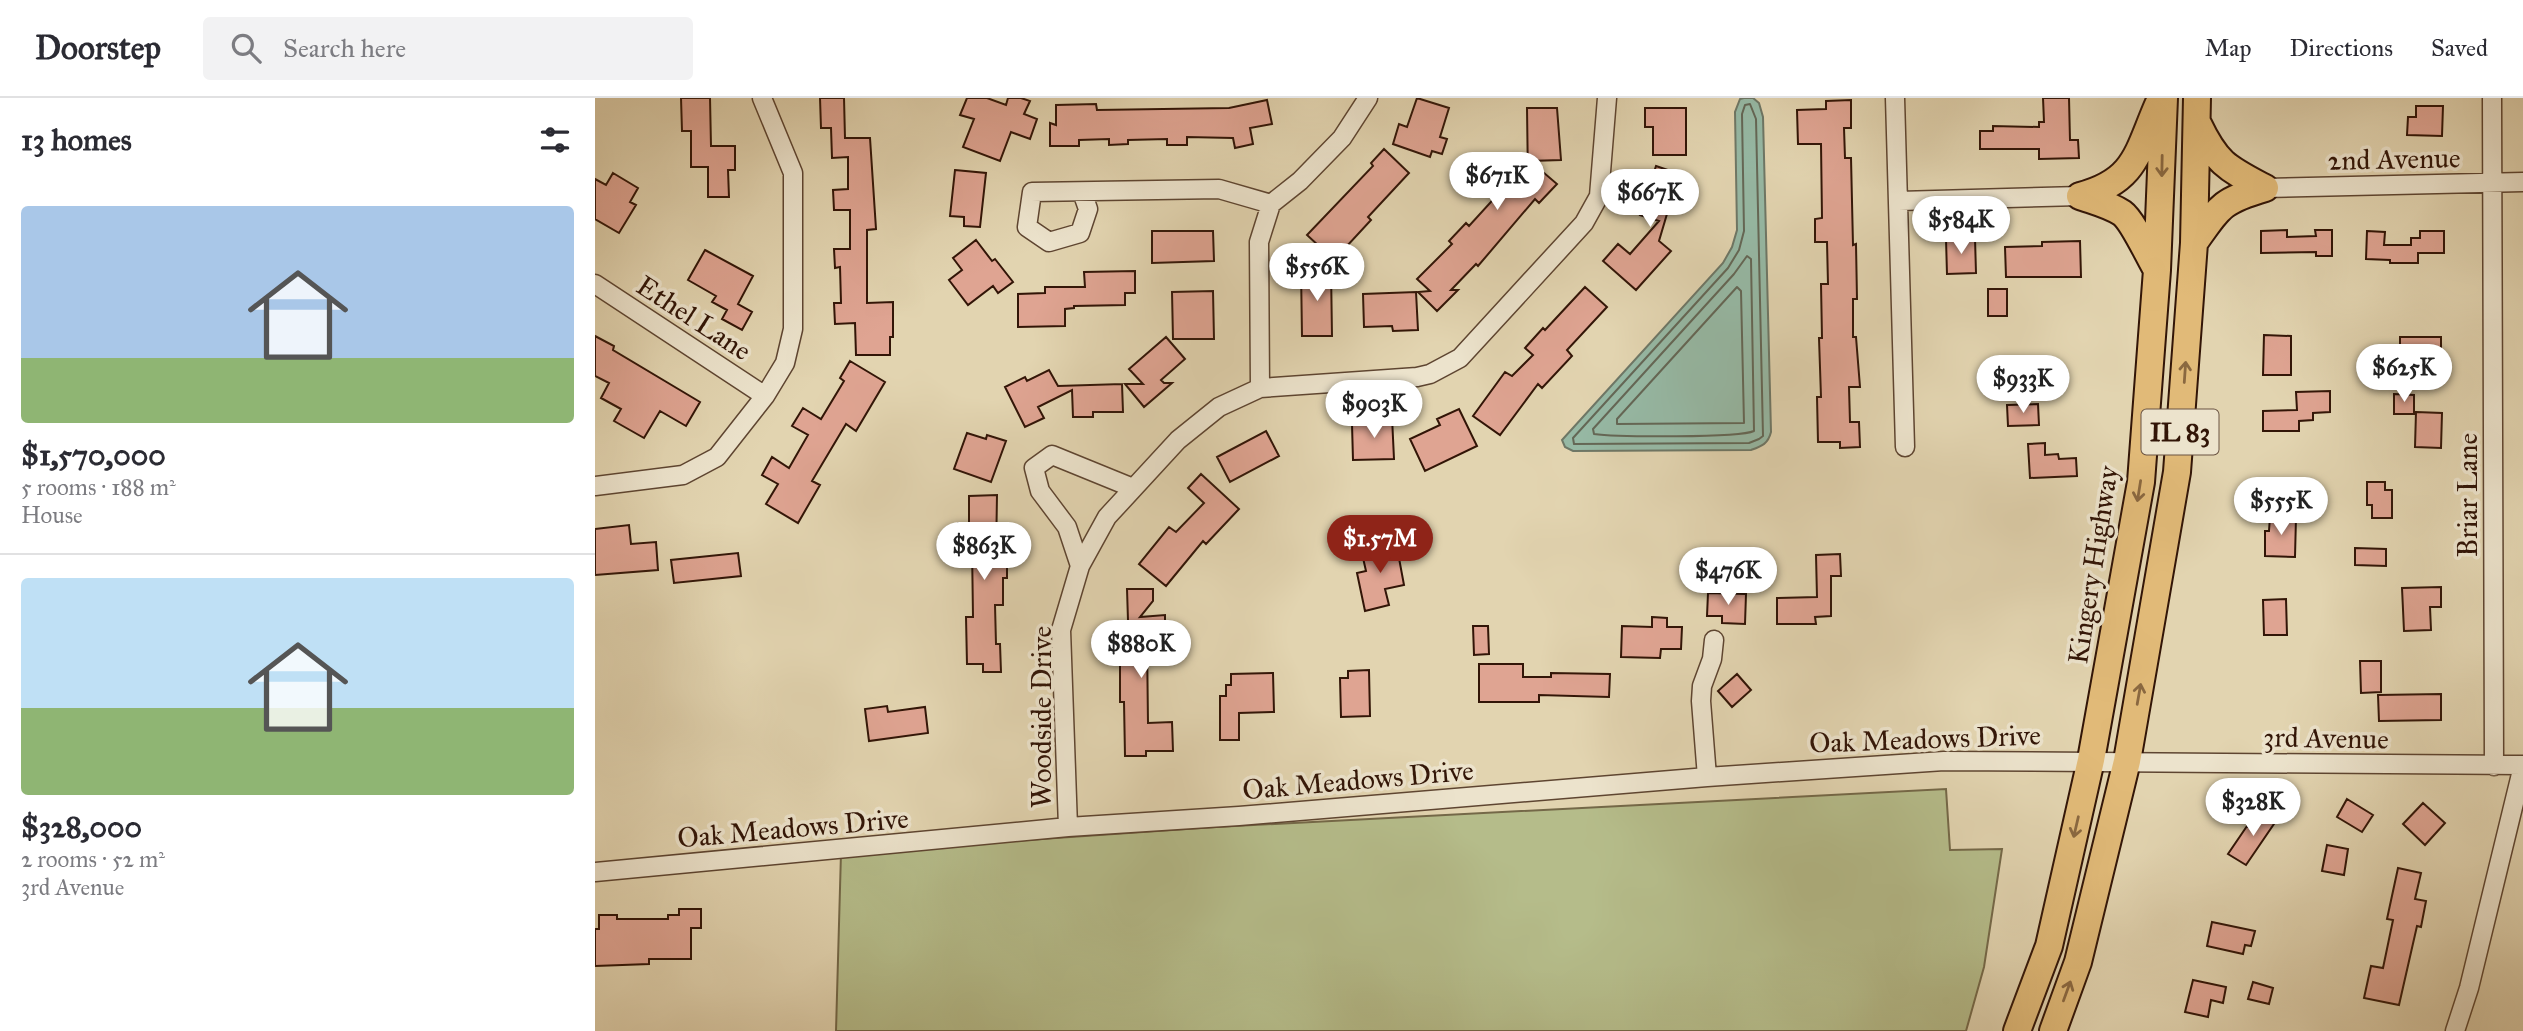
<!DOCTYPE html>
<html lang="en">
<head>
<meta charset="utf-8">
<style>
  body { margin:0; font-family:"IM FELL Great Primer",serif; background:#f2f2f3; color:#2b2b33; height:100vh; display:flex; flex-direction:column; font-size:26px; white-space:nowrap }
  * { box-sizing:border-box; margin:0 }
  p { font-size:23px; color:#7c7c81 }
  .icon { flex:none; width:38px; height:38px; fill:none; stroke:currentColor; stroke-width:2; stroke-linecap:round; stroke-linejoin:round }
  .map { position:relative; flex:1; overflow:hidden }
  .side { display:flex; flex-direction:column; background:#fff; width:595px }
  .side>* { flex:none }
  .price { position:absolute; translate:-50% -60px; padding:0 16px; border-radius:24px; background:#fff; color:#222; font-size:23px; line-height:46px; filter:drop-shadow(0 2px 4px #0008) }
  .price::after { content:''; position:absolute; left:50%; top:42px; width:21px; height:16px; margin-left:-10px; background:inherit; clip-path:polygon(0 0,100% 0,50% 100%) }
  .price.current { background:#8f2418; color:#fff }
  ul { padding:0; list-style:none }
  li { display:grid; align-content:center; gap:14px; height:371px; padding:0 21px }
  li+li { border-top:2px solid #e1e1e2 }
  li span { display:grid; place-items:center; height:217px; border-radius:7px; color:#555 }
  li>.icon { margin-inline-start:auto }
  span .icon { width:126px; height:126px; fill:#fffc; stroke-width:1 }
  li b { font-size:30px }
  h2 { display:flex; justify-content:space-between; align-items:center; height:84px; padding:0 21px; font-size:30px }
  header { display:flex; align-items:center; gap:42px; box-sizing:border-box; height:98px; padding:0 35px; background:#fff; border-bottom:2px solid #e1e1e2 }
  header strong { font-size:33px }
  nav { display:flex; gap:38px; margin-inline-start:auto; font-size:24px }
  .search { width:490px; height:63px; background:#f2f2f3; display:flex; align-items:center; gap:18px; box-sizing:border-box; padding:0 24px; border-radius:7px; color:#7c7c81; font-size:26px }
  main { display:flex; flex:1; min-height:0 }
  .map>svg:first-child { display:block }
</style>
</head>
<body>
<header>
<strong>Doorstep</strong>
<div class="search"><svg class="icon" aria-label="search" viewBox="0 0 24 24"><circle cx="10" cy="10" r="6"/><path d="M15 15l6 6"/></svg>Search here</div>
<nav><a>Map</a><a>Directions</a><a>Saved</a></nav>
</header>
<main>
<section class="side">
<h2>13 homes<svg class="icon" aria-label="filters" viewBox="0 0 24 24"><path d="M4 7h16M4 17h16"/><circle cx="9" cy="7" r="2"/><circle cx="15" cy="17" r="2"/></svg></h2>
<ul>
<li><span style="background:linear-gradient(#a9c7e8 70%,#8fb573 0)"><svg class="icon" aria-label="home" viewBox="0 0 24 24"><path d="M3 11l9-7 9 7M6 9v11h12V9"/></svg></span><div><b>$1,570,000</b><p>5 rooms · 188 m²</p><p>House</p></div></li>
<li><span style="background:linear-gradient(#bfe0f5 60%,#8fb573 0)"><svg class="icon" aria-label="home" viewBox="0 0 24 24"><path d="M3 11l9-7 9 7M6 9v11h12V9"/></svg></span><div><b>$328,000</b><p>2 rooms · 52 m²</p><p>3rd Avenue</p></div></li>
</ul>
</section>
<div class="map">
<svg width="1928" height="933" viewBox="0 0 1928 933">
  <rect width="100%" height="100%" fill="#e2d4b0"/>
  <filter id="stains"><feTurbulence type="fractalNoise" baseFrequency=".00286" numOctaves="4"/><feColorMatrix values="0 0 0 0 .2 0 0 0 0 .09 0 0 0 0 .02 0 0 0 .5 -.17"/></filter>
  <radialGradient id="worn" r=".72"><stop offset=".6" stop-color="#630" stop-opacity="0"/><stop offset="1" stop-color="#630" stop-opacity=".3"/></radialGradient>
  <path fill="#b5bc8a" stroke="#746848" stroke-width="2" d="M1351,691l4,61 52,-1 -18,118 -18,64h-1130l5,-178 375,-26z"/>
  <path fill="#96b9a5" stroke="#6e7766" stroke-width="2" d="M1149,0h9l6,5 4,14 8,315c-3,12 -9,14 -20,18l-178,1 -8,-4 -3,-7 161,-177 9,-16 5,-17 -2,-118 5,-13z"/>
  <g fill="none" stroke-linecap="round" stroke-linejoin="round">
    <path stroke="#646756" stroke-width="2" d="M1155,6l6,15 7,317 -4,3 -10,4 -175,1 -1,-6 155,-170 11,-18 5,-19 -2,-117 3,-9z
      M1152,158l4,3 3,172c-15,7 -139,6 -160,3l-1,-5 141,-155z
      M1142,189l4,4 3,132 -127,1v-5z"/>
  </g>
  <path fill="#dfa492" stroke="#321507" stroke-width="2" d="M86,0h29l1,48h24v24h-7l1,27h-21v-30h-17v-36h-9z
    M225,0h24l1,40h25l6,91 -9,1v73l26,-1v35h-3v18h-34l-1,-32 -20,1 -1,-21h7l-1,-36 -5,1 -1,-19h16v-39h-16l-1,-20 15,-1v-32l-16,1 -1,-30h-10z
    M372,0h20l19,7 2,-7h13l9,3 -6,13 13,5 -7,20 -19,-7 -11,29 -37,-14 11,-28 -14,-4z
    M822,0l32,10 -9,29 7,2 -5,15 -10,-3 -2,6 -37,-13 6,-20 8,3z
    M1448,0h26l1,42h8l1,18 -40,1v-10h-59v-18h13v-5l46,1v-5h5z
    M672,2l5,24 -22,4 3,16 -18,4 -2,-10 -46,-1v8h-20v-6l-39,1v4l-19,1v-6l-30,1v6h-29v-23l6,2v-20l40,-1 1,6 132,-2z
    M1256,2v28h-7l1,30h6l2,87 3,-1 1,55h-4v38h3l4,50h-11l1,35h9l1,25 -20,1v-6h-22l-1,-45h4l-2,-59h3l-1,-54h7l-1,-42h-12v-23l7,-1 -1,-74h-23l-1,-34 29,-1v-8z
    M1821,8h27l-1,30 -35,-1 1,-18h8z
    M932,10h30l4,52 -31,1 27,23 -18,19 -4,-4 -57,67 -2,-2 -25,26h7l-21,21 -19,-19 12,-1 -13,-12 35,-35 -3,-3 17,-18 3,3 32,-35 -4,-3 16,-19 15,14z
    M1050,10h41v47h-33v-28h-8z
    M789,51l25,24 -41,44 3,3 -37,40 -27,-25 66,-69 -2,-3z
    M1061,68l35,12 -7,23 -12,-4 -13,44 12,10 -35,39 -33,-29 15,-17 12,10 29,-33 -19,-6z
    M360,72l31,3 -6,54 -16,-1v-9l-14,-1z
    M18,75l25,15 -8,14 6,3 -17,28 -24,-14v-40l11,6z
    M1692,132v7l29,-1 -1,-6h17v26h-16v-4l-55,1v-22z
    M557,133h61l1,30 -62,2z
    M1772,133l18,1 -1,13h27v-7h9v-7h24v22h-26v10h-28v-3l-24,-1z
    M1380,140l1,35 -29,1 -1,-35z
    M381,142l16,21 3,-2 18,23 -15,11 -5,-7 -25,19 -19,-25 13,-10 -9,-12z
    M1485,143l1,36h-75l-1,-30 37,-1v-4z
    M110,152l48,26 -15,28 14,8 -10,18 -20,-11 5,-9 -15,-8 4,-6 -28,-16z
    M706,171h30l1,67h-30z
    M540,173v22h-10v12l-51,1v2l-9,1v17l-47,1v-33l27,-1v-6h40l-1,-15z
    M990,189l22,20 -40,43 5,6 -30,32 -4,-4 -38,51 -27,-19 32,-44 7,4 21,-21 -8,-7 18,-20 2,2z
    M1393,191h19v27h-19z
    M618,193l1,48h-41l-1,-47z
    M821,194l2,38 -25,1 -1,-5 -28,1 -1,-33z
    M1669,237l27,1v39h-28z
    M0,238l19,10 -1,4 87,52 -14,24 -26,-15 -16,27 -30,-17 7,-12 -20,-11 8,-15 -14,-7z
    M571,239l19,22 -24,21 3,3h8l-28,24 -19,-23h18l-14,-15z
    M1805,239h41v18h-6v21l-24,-1v-22l-11,-1z
    M255,263l35,21 -29,49 -10,-7 -34,57 8,4 -22,38 -32,-19 12,-20 -16,-9 10,-18 17,11 19,-33 -16,-9 11,-18 18,11 23,-38 -4,-3z
    M454,272l9,16 64,-2 1,28h-30v5h-20l-1,-27 -34,17 6,11 -19,9 -20,-40 20,-10 2,4z
    M1735,293v21l-17,1v7l-14,1v10h-36v-20l34,-1 -1,-18z
    M1799,296l20,1v19h-20z
    M1443,306l1,21 -31,1 -1,-21z
    M864,311l18,37 -52,25 -15,-32 30,-14 -3,-6z
    M1821,314l26,1 -1,35 -26,-1z
    M797,319l2,42 -41,1 -1,-36h18l-1,-6z
    M671,333l13,25 -49,26 -13,-25z
    M372,335l19,6 1,-4 19,6 -15,41 -37,-13z
    M1450,345v12l13,-1 1,5 17,-1 1,18 -47,2 -2,-34z
    M606,376l38,35 -33,35 -3,-3 -37,45 -27,-22 30,-37 7,5 28,-29 -16,-15z
    M1772,384h18v8h7v28h-20v-13h-5z
    M402,397l-1,61 11,-1v23h-4v27h-8l1,39h4l1,28h-18v-8h-16l-1,-47h7l-1,-71 -2,1 -1,-10 -11,1v-15h11v-27z
    M1675,419h26l-1,40 -30,-1v-25h4z
    M34,427l2,19 25,-2 2,28 -63,5v-46z
    M801,444l8,43 -19,4 4,16 -24,6 -8,-38 9,-2 -5,-22z
    M1760,450l31,1v17l-31,-1z
    M143,455l3,23 -67,7 -3,-23z
    M1245,456l1,22h-10v40l-16,1 1,7h-39v-26l40,-1 -1,-42z
    M1846,489v20h-11l1,23 -27,1 -2,-43z
    M532,491h26v12l-13,16 25,-2v15h-10v10h-8l1,83 24,-1 1,29h-27v5h-21l-1,-54h-4v-50h9z
    M1113,495l38,1 -1,30 -23,-1v-7h-15z
    M1691,501l1,36h-23l-1,-35z
    M1057,519l15,1v9h15l-1,22h-20l-1,9 -39,-1 1,-31 30,1z
    M878,528h15l1,28 -15,1z
    M1765,563h21v31l-20,1z
    M884,566h44v13h28v-4l59,1 -1,23 -70,-2v7h-60z
    M774,572l1,46 -29,1 -1,-39h8v-7z
    M678,575l1,39 -35,1v27h-19v-44h6v-11h5v-11z
    M1142,576l14,16 -19,17 -14,-16z
    M1846,596v26l-62,1 -1,-26z
    M292,608l1,6 37,-5 3,26 -59,8 -4,-32z
    M1752,701l26,16 -11,17 -25,-15z
    M1828,705l22,20 -20,22 -22,-21z
    M1670,712l13,8 -32,47 -18,-11 19,-28 5,3z
    M1732,747l21,4 -4,26 -22,-4z
    M1803,770l23,5 -6,26 11,2 -5,26 -4,-1 -18,79 -35,-7 7,-32 12,2 10,-48 -6,-1z
    M84,811h22v19h-10v31h-42v5l-54,2v-37h4v-14h18v4h51v-4h11z
    M1617,824l43,9 -4,15 -6,-1 -2,9 -36,-8z
    M1598,882l33,7 -3,16 -12,-3 -3,17 -23,-5z
    M1658,884l20,6 -4,16 -21,-5z"/>
  <g fill="none" stroke-linecap="round" stroke-linejoin="round">
    <g stroke="#5e4531" stroke-width="21">
      <path id="minor" d="M1300,0l10,349
        M1897,0l2,668
        M1670,90l258,-6
        M487,94l6,17 -8,24 -31,9 -22,-15 5,-35 187,-3 52,15
        M1304,103l181,-5
        M0,186l170,112
        M665,290l-1,-146 12,-38 29,-23 42,-43 26,-40
        M0,388l88,-11 34,-18 48,-61 20,-33 8,-34v-156l-31,-75
        M485,468l-13,-39 -27,-36 -6,-23 18,-13 81,33
        M1112,679l-6,-76 1,-15 10,-27 2,-19
        M473,729l-7,-197 19,-64 27,-49 71,-77 41,-33 41,-19 157,-11 13,-3 30,-16 124,-135 15,-27 8,-98
        M0,774l473,-45 171,-11 468,-39 237,-16 579,4
        M1860,933l14,-43 54,-222"/>
    </g>
    <g stroke="#321507" stroke-width="30">
      <path id="highway" d="M1603,26c19,40 29,44 67,64
        M1485,98c56,-15 57,-43 78,-91
        M1485,98c14,5 30,9 42,17 11,8 27,44 35,57
        M1599,145c26,-37 27,-42 71,-55
        M1422,933l32,-85 42,-186 50,-278 16,-212 7,-172
        M1458,933l25,-69 49,-201 50,-289 17,-229 3,-145"/>
    </g>
    <use href="#minor" stroke="#ece3cc" stroke-width="18"/>
    <use href="#highway" stroke="#e1ba78" stroke-width="26"/>
  </g>
  <defs><path id="oneway-shaft" d="M-6 0H5M1.5-3L5.5 0L1.5 3" fill="none" stroke-width="1.6" stroke-linecap="round" stroke-linejoin="round" transform="scale(1.75)"/></defs>
  <g stroke="#8a6840">
    <use href="#oneway-shaft" transform="translate(1567 68) rotate(91)"/>
    <use href="#oneway-shaft" transform="translate(1590 274) rotate(-86)"/>
    <use href="#oneway-shaft" transform="translate(1544 393) rotate(99)"/>
    <use href="#oneway-shaft" transform="translate(1544 596) rotate(-80)"/>
    <use href="#oneway-shaft" transform="translate(1481 729) rotate(103)"/>
    <use href="#oneway-shaft" transform="translate(1472 893) rotate(-70)"/>
  </g>
  <g text-anchor="middle" dominant-baseline="central" stroke-width="7" stroke-linejoin="round" paint-order="stroke">
    <rect fill="#ece3cc" stroke="#6a5342" stroke-width="2" x="1546.5" y="311.5" width="77" height="45" rx="5"/>
    <g font-size="26" font-weight="bold" fill="#321507">
      <text x="1585" y="334">IL 83</text>
    </g>
    <g font-size="28" fill="#321507" stroke="#ece3cc">
      <text transform="translate(1799 61) rotate(-1)">2nd Avenue</text>
      <text transform="translate(99 220) rotate(33)">Ethel Lane</text>
      <text transform="translate(1872 397) rotate(-90)">Briar Lane</text>
      <text transform="translate(1498 467) rotate(-81)">Kingery Highway</text>
      <text transform="translate(446 619) rotate(-90)">Woodside Drive</text>
      <text transform="translate(1731 640) rotate(1)">3rd Avenue</text>
      <text transform="translate(1330 641) rotate(-2)">Oak Meadows Drive</text>
      <text transform="translate(763 682) rotate(-5)">Oak Meadows Drive</text>
      <text transform="translate(198 730) rotate(-5)">Oak Meadows Drive</text>
    </g>
  </g>
  <rect width="100%" height="100%" filter="url(#stains)"/>
  <rect width="100%" height="100%" fill="url(#worn)"/>
</svg>
<b class="price" style="left:902px;top:114px">$671K</b>
<b class="price" style="left:1055px;top:131px">$667K</b>
<b class="price" style="left:1366px;top:158px">$584K</b>
<b class="price" style="left:722px;top:205px">$556K</b>
<b class="price" style="left:1809px;top:306px">$625K</b>
<b class="price" style="left:1428px;top:317px">$933K</b>
<b class="price" style="left:779px;top:342px">$903K</b>
<b class="price" style="left:1686px;top:439px">$555K</b>
<b class="price current" style="left:785px;top:477px">$1.57M</b>
<b class="price" style="left:389px;top:484px">$863K</b>
<b class="price" style="left:1133px;top:509px">$476K</b>
<b class="price" style="left:546px;top:582px">$880K</b>
<b class="price" style="left:1658px;top:740px">$328K</b>
</div>
</main>
</body>
</html>
